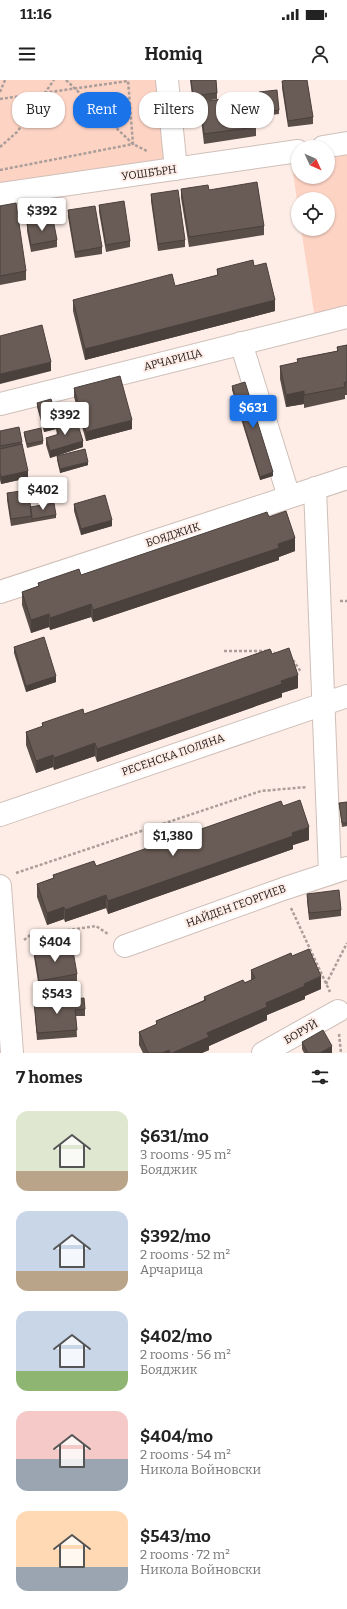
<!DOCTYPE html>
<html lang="en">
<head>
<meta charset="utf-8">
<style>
  body { margin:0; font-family:Bitter,serif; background:#f6f6f6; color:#222; height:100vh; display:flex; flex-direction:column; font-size:15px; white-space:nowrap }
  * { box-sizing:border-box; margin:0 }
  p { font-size:13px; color:#767676 }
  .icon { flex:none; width:22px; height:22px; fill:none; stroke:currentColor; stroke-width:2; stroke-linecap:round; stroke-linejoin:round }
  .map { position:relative; height:973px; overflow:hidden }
  .side { display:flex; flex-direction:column; background:#fff; flex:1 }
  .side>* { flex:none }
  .banner { position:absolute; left:12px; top:12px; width:323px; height:36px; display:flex; gap:8px }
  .needle { width:26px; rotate:134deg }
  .fabs { position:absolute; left:291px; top:60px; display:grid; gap:8px }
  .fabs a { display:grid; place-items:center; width:44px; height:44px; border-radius:50%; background:#fff; box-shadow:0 1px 3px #0004; font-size:20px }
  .price { position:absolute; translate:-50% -34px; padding:0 9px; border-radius:4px; background:#fff; color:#222; font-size:13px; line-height:26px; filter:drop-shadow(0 1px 2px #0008) }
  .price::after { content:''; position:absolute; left:50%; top:24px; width:12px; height:9px; margin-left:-6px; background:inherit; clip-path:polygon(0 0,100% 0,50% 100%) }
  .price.on { background:#1a73e8; color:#fff }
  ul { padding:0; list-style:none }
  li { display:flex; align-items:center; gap:12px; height:100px; padding:0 16px }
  li span { display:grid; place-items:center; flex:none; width:112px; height:80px; border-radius:12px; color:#555 }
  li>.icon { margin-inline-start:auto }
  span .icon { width:48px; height:48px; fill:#fffc; stroke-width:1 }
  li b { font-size:17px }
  h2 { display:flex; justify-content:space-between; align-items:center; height:48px; padding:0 16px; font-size:17px }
  .chip { padding:0 14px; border-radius:16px; background:#fff; box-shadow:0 1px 3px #0004; font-size:14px; line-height:36px }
  .chip.on { background:#1a73e8; color:#fff }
  .status { display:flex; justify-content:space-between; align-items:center; height:28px; padding:0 20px; background:#fff; direction:ltr }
  .status svg { height:11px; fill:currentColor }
  header { display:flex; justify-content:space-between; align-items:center; height:52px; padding:0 16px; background:#fff; font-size:18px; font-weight:700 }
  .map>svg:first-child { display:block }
</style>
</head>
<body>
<div class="status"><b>11:16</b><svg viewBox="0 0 49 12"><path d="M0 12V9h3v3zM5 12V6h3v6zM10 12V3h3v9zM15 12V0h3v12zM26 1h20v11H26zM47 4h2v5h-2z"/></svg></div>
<header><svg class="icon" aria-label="menu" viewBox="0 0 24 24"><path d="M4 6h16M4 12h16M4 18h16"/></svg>Homiq<svg class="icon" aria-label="person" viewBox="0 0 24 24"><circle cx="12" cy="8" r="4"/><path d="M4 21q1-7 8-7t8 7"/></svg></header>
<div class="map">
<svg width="347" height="973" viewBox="0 0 347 973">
  <rect width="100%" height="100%" fill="#feede7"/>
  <path fill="#fdd3c4" d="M0,0h167l9,89 -176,25z
    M347,63v174l-31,8 -15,-96h27v-30h-30v8l-8,-55 8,-1v26h30v-30z"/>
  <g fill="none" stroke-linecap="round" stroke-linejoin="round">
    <g stroke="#cfbfb9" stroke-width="24">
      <path id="minor" d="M167,0l9,89
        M323,67l24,-4
        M0,114l298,-43
        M241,263l48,154
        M0,324l347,-87
        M315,408l15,385
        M0,512l347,-114
        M0,735l347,-119
        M0,806l12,167
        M125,866l158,-57 64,-21
        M263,973l75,-42"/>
    </g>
    <path stroke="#ab9e9a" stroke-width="2.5" stroke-dasharray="3 2" stroke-linecap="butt" d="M66,0l67,64 14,7
      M0,12l5,-12
      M0,19l128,-18
      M0,67l17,-15 37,-52
      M0,90l133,-26 -5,-64
      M340,521h7
      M224,571h44l7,2
      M293,580l8,12
      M16,793l245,-82 46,-4
      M291,828l39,84
      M24,860l5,-4 67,-10 12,8
      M326,904l21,-41
      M339,954l2,19"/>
    <use href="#minor" stroke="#fff" stroke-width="22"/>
  </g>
  <path fill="#5a4e49" d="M190,0h26l1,13v6l-24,4z
    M282,1l31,36v7l-25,3 -6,-39z
    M259,12l20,18v4l-17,2z
    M200,22l56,25v9l-52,8 -4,-33z
    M181,109l28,1 55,36v9l-75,12 -8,-49z
    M151,114l34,46v7l-27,4 -7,-50z
    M99,125l31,36v6l-24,5 -7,-40z
    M0,126l26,65v9l-26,5z
    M68,130l34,37v7l-27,4 -7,-41z
    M27,144l30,16v7l-26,5 -4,-21z
    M254,186l21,45 -190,49 -12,-49v-11l102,-14 42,-11v-6z
    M347,265v50h-2v4l-41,9v-4l-18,3 -6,-28v-13l17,-3v-4l40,-8v-4z
    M232,306l41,90 -13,4 -28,-90z
    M74,308l58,41 -46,12 -12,-44z
    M37,323l22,22 24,22 -33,11 -4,-13v-7l11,-3 -1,-6 -12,3 -7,-25z
    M0,351l22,11 6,36 -27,6 -1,-4z
    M24,352l19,9v3l-16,4 -3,-13z
    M57,376l31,9 -28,8 -3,-13z
    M7,413l23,14 26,8v3l-45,8 -4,-26z
    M74,424l38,22 -31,9 -7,-24z
    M269,437l26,34 -16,6v3l-186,62 -2,-5 -41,13 -1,-3 -18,6 -9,-28v-13l16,-6v-3l43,-8z
    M14,567l42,35 -30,10 -12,-39z
    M272,574l26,34 -16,5v4l-185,65 -2,-6 -41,14 -1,-3 -17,6 -10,-28v-13l16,-5v-4l42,-9z
    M347,722v24l-5,1 -3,-24z
    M283,726l26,34 -16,5v4l-185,65 -2,-6 -41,14 -1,-3 -17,6 -10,-28v-13l16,-6v-3l43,-9z
    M307,814l34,16v6l-32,4 -2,-20z
    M34,871l43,23v7l-38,7 -5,-31z
    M292,876l29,33 -16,7v3l-38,16v5l-58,26v4l-7,3h-59l-4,-8v-13l17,-7v-4l48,-21v-3l47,-17v-10z
    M34,922l51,7v7h-9l1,21 -40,3z
    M302,962l30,11h-28l-2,-4z"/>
  <path fill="#4a403c" d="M275,220v11l-190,49v-11z
    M51,282v9l-51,13v-10z
    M304,311v13l-18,3v-12z
    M132,340v9l-46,12v-9z
    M59,344l-3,2v3l-12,3v-3z
    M83,361v6l-33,11v-7z
    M88,382v3l-28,8v-4z
    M28,391v7l-27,6v-7z
    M273,392v4l-13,4v-3z
    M112,440v6l-31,9v-6z
    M295,458v13l-16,6v3l-186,62v-12z
    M91,524v13l-41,13v-12z
    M49,534v13l-18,6v-13z
    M298,595v13l-16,5v4l-185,65v-13z
    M56,596v6l-30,10v-6z
    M95,663v13l-41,14v-12z
    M53,675v12l-17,6v-12z
    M309,747v13l-16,5v4l-185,65v-13z
    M106,815v13l-41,14v-12z
    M64,827v12l-17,6v-12z
    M321,896v13l-16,7v3l-38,16v5l-58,26v4l-7,3h-30l35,-20 59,-30 38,-19z
    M332,966v7h-12z
    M169,970v3h-7z"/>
  <path fill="#695b55" stroke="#4a403c" d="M191,0h25l1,13 -24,3z
    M288,0h19l6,37 -25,4 -6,-40z
    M277,10l2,20 -17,3 -3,-21z
    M252,15l4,32 -52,7 -4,-32z
    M257,102l7,44 -75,11 -8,-48 27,-4 1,5z
    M178,110l7,50 -27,4 -7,-50z
    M124,121l6,40 -24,4 -7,-40z
    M16,123l10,68 -26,5v-70z
    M95,126l7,41 -27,5 -7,-42z
    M53,139l4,21 -26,5 -4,-21z
    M253,180l1,6 12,-3 9,37 -190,49 -12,-49 99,-26 3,12 43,-11 -1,-6z
    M42,245l9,37 -51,12v-38z
    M347,265v37l-3,1 1,4 -41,8v-4l-18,4 -6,-29 18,-4 -1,-3 41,-8 -1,-4z
    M120,296l12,44 -46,12 -12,-44z
    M245,302l28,90 -13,5 -28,-91z
    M51,319l8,25 -15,5 -7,-26z
    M76,339l7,22 -33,10 -4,-13 13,-4 -3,-8z
    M19,347l3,15 -22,4v-15z
    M41,348l2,13 -16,3 -3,-12z
    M22,364l6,27 -27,6 -1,-4v-24z
    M85,369l3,13 -28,7 -3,-13z
    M28,410l4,26 -21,3 -4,-26z
    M105,415l7,25 -31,9 -7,-25z
    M54,423l2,12 -24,4 -2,-12z
    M286,431l9,27 -17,6 1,4 -186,62 -2,-6 -41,14 -1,-4 -18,6 -9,-28 17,-6 -1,-3 41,-14 2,6 186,-63 2,5z
    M44,557l12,39 -30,10 -12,-39z
    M289,568l9,27 -17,6 1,3 -185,65 -2,-6 -41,15 -1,-3 -17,6 -10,-29 17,-6 -1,-3 41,-14 1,5 186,-65 2,5z
    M300,720l9,27 -17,6 1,3 -185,65 -2,-6 -41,15 -1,-3 -17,6 -10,-29 17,-6 -1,-3 41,-14 2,5 185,-65 2,5z
    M347,722v21h-5l-3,-20z
    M339,810l2,20 -32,3 -2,-19z
    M72,865l5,29 -38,7 -5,-30z
    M309,869l12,27 -17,8 1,2 -39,17 1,4 -60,26 2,4 -37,16h-2l-1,-3 -7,3h-14l-9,-21 18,-8 -1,-3 50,-21 -2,-3 39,-17 2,3 10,-5 -4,-8 40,-17 1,3z
    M84,918l1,11 -10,1 2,20 -40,3 -3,-31z
    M323,950l9,16 -12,7h-12l-6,-11z"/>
  <g text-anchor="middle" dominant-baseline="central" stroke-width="4" stroke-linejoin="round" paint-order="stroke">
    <g font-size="11" fill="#211b19" stroke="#feede7">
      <text transform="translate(149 93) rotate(-8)">УОШБЪРН</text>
      <text transform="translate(173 280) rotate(-14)">АРЧАРИЦА</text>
      <text transform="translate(173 455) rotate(-18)">БОЯДЖИК</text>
      <text transform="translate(173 675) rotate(-19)">РЕСЕНСКА ПОЛЯНА</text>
      <text transform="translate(236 826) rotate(-20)">НАЙДЕН ГЕОРГИЕВ</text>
      <text transform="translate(301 952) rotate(-30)">БОРУЙ</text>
    </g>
  </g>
</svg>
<div class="fabs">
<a><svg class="needle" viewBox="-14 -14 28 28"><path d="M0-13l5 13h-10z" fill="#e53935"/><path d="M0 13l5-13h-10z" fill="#767676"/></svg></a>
<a><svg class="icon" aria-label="locate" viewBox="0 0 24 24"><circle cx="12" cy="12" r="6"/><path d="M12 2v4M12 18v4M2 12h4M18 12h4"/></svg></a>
</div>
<b class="price" style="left:42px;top:152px">$392</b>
<b class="price on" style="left:253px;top:349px">$631</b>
<b class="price" style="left:65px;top:356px">$392</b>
<b class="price" style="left:43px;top:431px">$402</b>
<b class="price" style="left:173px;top:777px">$1,380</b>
<b class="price" style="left:55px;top:883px">$404</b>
<b class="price" style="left:57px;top:935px">$543</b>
<div class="banner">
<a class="chip">Buy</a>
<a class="chip on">Rent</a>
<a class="chip">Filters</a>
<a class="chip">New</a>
</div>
</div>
<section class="side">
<h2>7 homes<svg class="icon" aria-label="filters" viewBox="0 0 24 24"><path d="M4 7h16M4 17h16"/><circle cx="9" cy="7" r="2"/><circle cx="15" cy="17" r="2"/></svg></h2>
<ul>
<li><span style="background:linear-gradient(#dfe7d0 75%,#b9a48a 0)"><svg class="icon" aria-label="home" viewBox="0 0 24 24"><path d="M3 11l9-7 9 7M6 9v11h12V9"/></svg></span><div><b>$631/mo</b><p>3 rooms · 95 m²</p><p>Бояджик</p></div></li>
<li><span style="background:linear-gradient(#c9d6e8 75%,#b9a48a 0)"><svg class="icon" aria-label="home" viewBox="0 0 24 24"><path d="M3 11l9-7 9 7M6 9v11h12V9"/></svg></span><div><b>$392/mo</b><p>2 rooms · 52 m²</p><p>Арчарица</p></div></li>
<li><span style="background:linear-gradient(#c9d6e8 75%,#8fb573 0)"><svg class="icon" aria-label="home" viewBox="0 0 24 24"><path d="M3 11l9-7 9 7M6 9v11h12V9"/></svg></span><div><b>$402/mo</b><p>2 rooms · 56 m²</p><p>Бояджик</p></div></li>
<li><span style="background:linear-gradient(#f6c9c9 60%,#9aa5b1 0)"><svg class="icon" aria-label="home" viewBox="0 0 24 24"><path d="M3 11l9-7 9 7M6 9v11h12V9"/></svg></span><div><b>$404/mo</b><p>2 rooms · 54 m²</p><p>Никола Войновски</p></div></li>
<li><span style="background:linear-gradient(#ffd9b3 70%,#9aa5b1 0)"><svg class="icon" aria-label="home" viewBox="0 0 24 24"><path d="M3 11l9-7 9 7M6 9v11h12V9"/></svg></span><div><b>$543/mo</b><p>2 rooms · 72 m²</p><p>Никола Войновски</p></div></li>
</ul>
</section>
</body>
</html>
